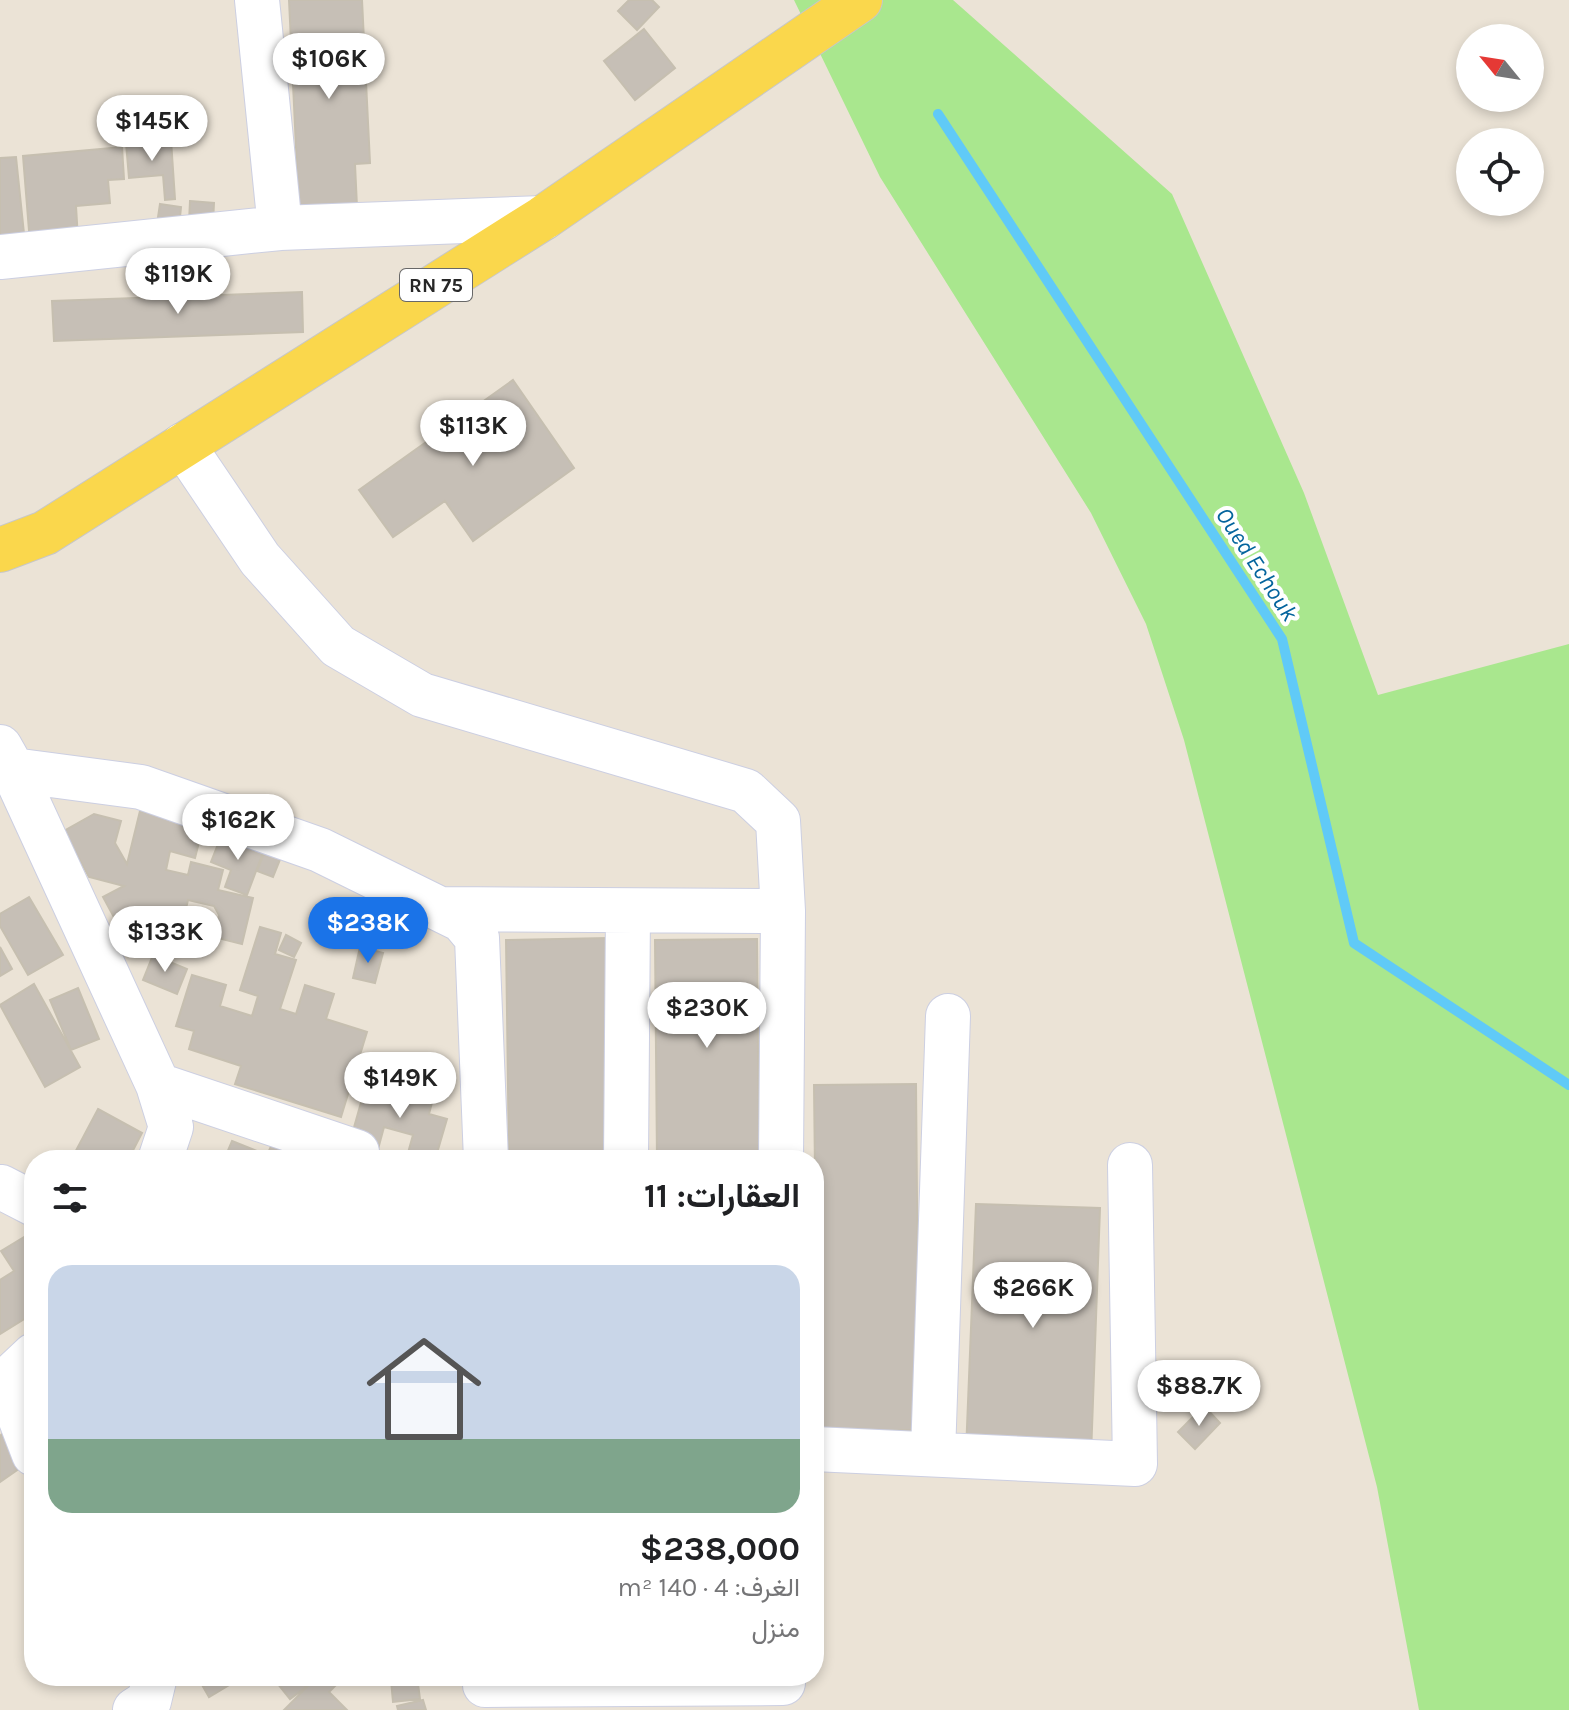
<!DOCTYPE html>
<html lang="ar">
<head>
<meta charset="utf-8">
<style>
  body { margin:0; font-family:Karla,Vazirmatn,sans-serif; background:#f2f2f2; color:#202124; direction:rtl; height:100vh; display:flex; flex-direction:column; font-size:30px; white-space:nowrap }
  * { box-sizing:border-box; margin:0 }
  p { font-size:26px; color:#757577 }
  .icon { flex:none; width:44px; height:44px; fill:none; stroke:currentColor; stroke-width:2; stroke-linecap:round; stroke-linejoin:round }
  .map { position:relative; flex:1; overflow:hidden; direction:ltr }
  .side { position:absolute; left:24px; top:1150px; width:800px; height:536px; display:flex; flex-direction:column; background:#fff; border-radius:32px; box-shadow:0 4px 12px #0003; direction:rtl }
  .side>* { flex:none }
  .needle { width:52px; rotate:300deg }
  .fabs { position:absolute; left:1456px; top:24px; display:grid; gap:16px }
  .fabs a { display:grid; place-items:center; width:88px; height:88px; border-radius:50%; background:#fff; box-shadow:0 4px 12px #0003; font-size:40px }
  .price { position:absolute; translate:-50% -68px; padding:0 18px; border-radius:28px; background:#fff; color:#222; font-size:26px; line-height:52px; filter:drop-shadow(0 2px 4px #0008) }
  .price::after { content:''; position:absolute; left:50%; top:48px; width:24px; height:18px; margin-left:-12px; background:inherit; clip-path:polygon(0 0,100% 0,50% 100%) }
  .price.active { background:#1a73e8; color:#fff }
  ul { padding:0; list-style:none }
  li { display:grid; align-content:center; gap:16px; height:424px; padding:0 24px }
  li+li { border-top:2px solid #e0e0e0 }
  li span { display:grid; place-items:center; height:248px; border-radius:24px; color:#555 }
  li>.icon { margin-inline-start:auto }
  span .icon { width:144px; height:144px; fill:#fffc; stroke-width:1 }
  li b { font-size:34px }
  h2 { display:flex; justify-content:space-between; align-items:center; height:96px; padding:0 24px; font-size:34px }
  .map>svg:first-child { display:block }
</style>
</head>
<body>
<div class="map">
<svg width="1569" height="1710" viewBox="0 0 1569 1710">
  <rect width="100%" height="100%" fill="#ebe3d6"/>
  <path fill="#a9e78e" d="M794,0h159l219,194 132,299 74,202 191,-51v1066h-150l-42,-223 -193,-747 -38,-116 -55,-111 -211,-336z"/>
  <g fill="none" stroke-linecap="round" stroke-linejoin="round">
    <path stroke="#60caf7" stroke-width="10" d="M938,114l344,525 72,304 215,142"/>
  </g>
  <path fill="#c6bfb6" stroke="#c6bfb0" stroke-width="2" d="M289,0h73l8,163 -15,1 2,43 -58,3z
    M629,0h23l7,7 -22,23 -19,-19z
    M644,29l31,39 -40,32 -31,-39z
    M171,140l4,59 -10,1 -2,-25 -34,3 -3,-35z
    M122,147l2,32 -16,1 2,23 -34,3 2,33 -48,4 -7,-87z
    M16,157l9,86 -25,3v-88z
    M190,201l24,2 -1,20 -24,-1z
    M160,204l21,3 -2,20 -22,-3z
    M302,292l1,40 -249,9 -2,-40z
    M513,380l61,88 -101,73 -28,-40 -52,36 -34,-47z
    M140,811l56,13 5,10 -6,24 -25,-7 -4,19 22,5 3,-13 32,8 -5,20 35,8 -11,46 -28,-7 5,-22 -5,-9 -26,-6 -6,25 -55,-13 -12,7 -12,-22 21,-11 -35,-9 -25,-46 30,-17 27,7 -6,22 12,21z
    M222,834l42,16 -17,45 -22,-8 6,-17 -20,-8z
    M267,846l16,6 -10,25 -16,-6z
    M29,897l34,58 -35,20 -28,-49v-12z
    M260,927l21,6 -6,21 21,6 -16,49 16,5 9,-29 29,9 -8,25 41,13 -26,85 -106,-33 6,-18 -52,-17 5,-18 -18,-5 16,-51 34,10 -6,21 32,10 6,-20 -18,-6z
    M286,935l15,8 -7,14 -15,-7z
    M608,938l3,222h-102l-3,-220z
    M757,939l2,221h-102l-2,-220z
    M0,947l12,22 -12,7z
    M360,947l23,6 -8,30 -22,-5z
    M153,955l34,14 -10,25 -34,-14z
    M34,984l46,83 -35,20 -45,-82z
    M78,988l21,51 -28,11 -21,-50z
    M388,1078l47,13 -6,23 18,5 -12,41h-29l7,-25 -29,-8 -7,26 -28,-8 15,-53 19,6z
    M916,1084l3,346 -101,2 -4,-347z
    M98,1109l44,24 -14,27h-57z
    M232,1141l35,14 6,-13 43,18h-92z
    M976,1204l124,4 -9,248 -125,-4z
    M24,1237l10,16v60l-34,21v-54l14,-9 -13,-20z
    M1204,1406l16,17 -25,26 -17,-17z
    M2,1434l21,32 -23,16v-46z
    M197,1676h34l3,6 -25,15z
    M236,1676h19l-15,8z
    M287,1676h10l9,11 -16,12 -12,-15z
    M305,1676h40l-16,16 18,18h-63l25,-25 -7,-7z
    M417,1676l3,23 -27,3 -2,-22z
    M423,1700l3,10h-28l-1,-4z"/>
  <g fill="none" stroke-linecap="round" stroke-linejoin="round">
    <g stroke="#cccfe2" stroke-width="46">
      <path id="minor" d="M257,0l23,228
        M0,257l280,-29 263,-10
        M183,445l77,114 78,87 84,49 324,96 32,30 5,90 -2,249
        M0,747l13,23 128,17 179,63 142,70 15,18 9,222
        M13,770l145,315 13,42 -11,33
        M444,909l339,2
        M158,1085l199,67 -2,8
        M626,1160l2,-249
        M1,1187l33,17
        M7,1384l27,70
        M0,1387l34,-32
        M814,1449l321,15 -5,-299
        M933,1454l15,-438
        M485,1685l298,-2
        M135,1710l14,-9 6,-25"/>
    </g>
    <g stroke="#c7c7c7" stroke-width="46">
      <path id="major" d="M0,550l45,-17 498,-315 317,-218"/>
    </g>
    <use href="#minor" stroke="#fff" stroke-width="44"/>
    <use href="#major" stroke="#fad74c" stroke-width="44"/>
  </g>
  <g text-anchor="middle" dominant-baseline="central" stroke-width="8" stroke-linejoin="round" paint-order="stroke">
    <rect fill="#fff" stroke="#686868" stroke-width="2" x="400" y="269" width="72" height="32" rx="6"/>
    <g font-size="20" font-weight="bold" fill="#272727">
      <text x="436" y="285">RN 75</text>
    </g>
    <g font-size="24" font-style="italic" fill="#04649d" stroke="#fff">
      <text transform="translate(1257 564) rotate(57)">Oued Echouk</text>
    </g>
  </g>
</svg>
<div class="fabs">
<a><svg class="needle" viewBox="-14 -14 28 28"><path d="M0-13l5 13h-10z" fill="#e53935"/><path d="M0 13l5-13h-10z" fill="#757577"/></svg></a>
<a><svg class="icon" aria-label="locate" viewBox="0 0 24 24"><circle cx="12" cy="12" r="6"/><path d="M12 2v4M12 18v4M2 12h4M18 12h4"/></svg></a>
</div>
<b class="price" style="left:329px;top:101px">$106K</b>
<b class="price" style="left:152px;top:163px">$145K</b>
<b class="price" style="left:178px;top:316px">$119K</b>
<b class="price" style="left:473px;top:468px">$113K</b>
<b class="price" style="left:238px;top:862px">$162K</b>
<b class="price active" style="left:368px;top:965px">$238K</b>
<b class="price" style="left:165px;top:974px">$133K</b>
<b class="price" style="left:707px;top:1050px">$230K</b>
<b class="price" style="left:400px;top:1120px">$149K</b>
<b class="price" style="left:1033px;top:1330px">$266K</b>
<b class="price" style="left:1199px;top:1428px">$88.7K</b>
<section class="side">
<h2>العقارات: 11<svg class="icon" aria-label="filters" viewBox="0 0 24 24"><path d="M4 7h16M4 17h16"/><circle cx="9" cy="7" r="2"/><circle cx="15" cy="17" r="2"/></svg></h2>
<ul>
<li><span style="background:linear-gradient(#c9d6e8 70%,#7fa58c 0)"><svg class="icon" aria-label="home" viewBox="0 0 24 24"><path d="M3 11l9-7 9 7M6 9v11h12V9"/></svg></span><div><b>$238,000</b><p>الغرف: 4 · 140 m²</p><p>منزل</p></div></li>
</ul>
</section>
</div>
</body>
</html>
